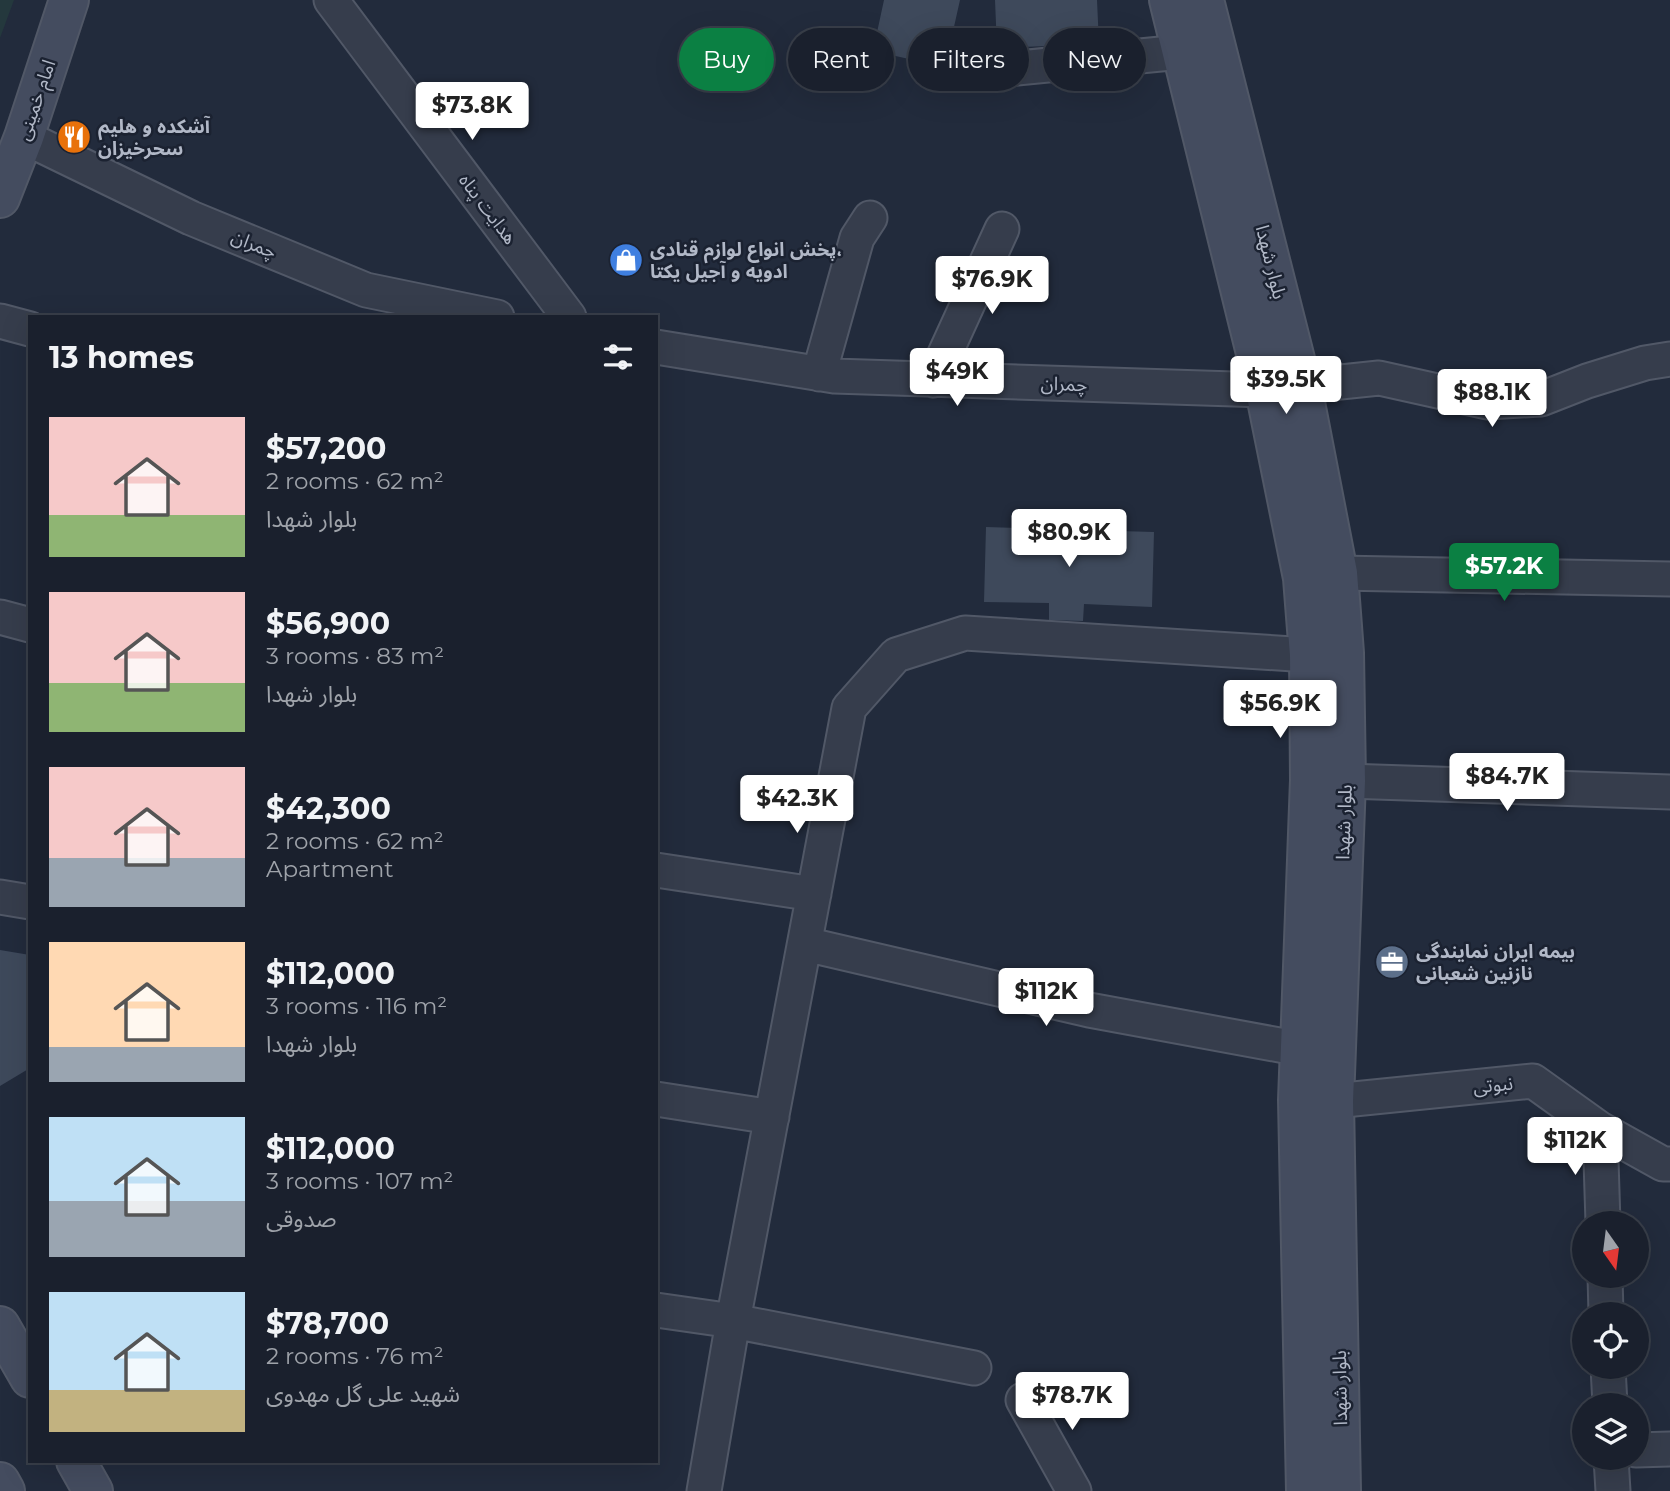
<!DOCTYPE html>
<html lang="en">
<head>
<meta charset="utf-8">
<style>
  body { margin:0; font-family:Montserrat,"Noto Sans Arabic",sans-serif; background:#232835; color:#f1f3f6; height:100vh; display:flex; flex-direction:column; font-size:26px; white-space:nowrap }
  * { box-sizing:border-box; margin:0 }
  p { font-size:23px; color:#9fa3aa }
  .icon { flex:none; width:38px; height:38px; fill:none; stroke:currentColor; stroke-width:2; stroke-linecap:round; stroke-linejoin:round }
  .map { position:relative; flex:1; overflow:hidden }
  .sheet { position:absolute; left:28px; top:315px; width:630px; height:1148px; display:flex; flex-direction:column; background:#1a202d; border-radius:0px; box-shadow:0 7px 28px #0002,0 0 0 2px #383e49 }
  .sheet>* { flex:none }
  .banner { position:absolute; left:679px; top:28px; width:665px; height:63px; display:flex; gap:14px }
  .needle { width:46px; rotate:166deg }
  .fabs { position:absolute; left:1572px; top:1211px; display:grid; gap:14px }
  .fabs a { display:grid; place-items:center; width:77px; height:77px; border-radius:50%; background:#1a202d; box-shadow:0 7px 28px #0002,0 0 0 2px #383e49; font-size:35px }
  .price { position:absolute; translate:-50% -60px; padding:0 16px; border-radius:7px; background:#fff; color:#222; font-size:23px; line-height:46px; filter:drop-shadow(0 2px 4px #0008) }
  .price::after { content:''; position:absolute; left:50%; top:42px; width:21px; height:16px; margin-left:-10px; background:inherit; clip-path:polygon(0 0,100% 0,50% 100%) }
  .price.active { background:#0b8043; color:#fff }
  ul { padding:0; list-style:none }
  li { display:flex; align-items:center; gap:21px; height:175px; padding:0 21px }
  li span { display:grid; place-items:center; flex:none; width:196px; height:140px; border-radius:0px; color:#555 }
  li>.icon { margin-inline-start:auto }
  span .icon { width:84px; height:84px; fill:#fffc; stroke-width:1 }
  li b { font-size:30px }
  h2 { display:flex; justify-content:space-between; align-items:center; height:84px; padding:0 21px; font-size:30px }
  .pill { padding:0 24px; border-radius:32px; background:#1a202d; box-shadow:0 7px 28px #0002,0 0 0 2px #383e49; font-size:24px; line-height:63px }
  .pill.active { background:#0b8043; color:#fff }
  .map>svg:first-child { display:block }
</style>
</head>
<body>
<div class="map">
<svg width="1670" height="1491" viewBox="0 0 1670 1491">
  <rect width="100%" height="100%" fill="#222b3c"/>
  <path fill="#24383d" d="M0,0h14l-14,38z"/>
  <path fill="#3e495b" d="M884,0h76l-15,67 -72,-16z
    M995,0h102l2,44 -102,4z
    M986,527l168,5 -2,75 -68,-3 -1,17 -34,-1v-17l-65,-1z
    M0,950l30,5v113l-30,18z"/>
  <g fill="none" stroke-linecap="round" stroke-linejoin="round">
    <g stroke="#515867" stroke-width="37">
      <path id="street" d="M331,0l238,317
        M957,74l224,-22
        M24,137l167,81 175,72 131,27
        M0,321l30,8
        M656,347l178,29 431,14 114,-12 108,24 54,-3 46,-18 58,-18 25,-4
        M819,374l38,-136 13,-20
        M933,380l69,-151
        M1338,573l332,6
        M0,617l30,8
        M1346,781l324,11
        M656,870l158,24
        M0,897l30,5
        M805,944l284,66 212,39
        M656,1099l116,18
        M1334,1101l199,-20 67,48 63,35h7
        M1600,1129l3,94
        M1605,1276l1,38
        M656,1310l77,11 241,47
        M1608,1367l2,38
        M1023,1400l51,91
        M1636,1450l34,-1
        M1611,1458l2,33
        M704,1491l29,-170 116,-613 47,-53 69,-22 344,22"/>
    </g>
    <g stroke="#515867" stroke-width="42">
      <path id="secondary" d="M1169,0l96,390 38,188 6,77 1,125 -12,320 8,391
        M1204,0l98,387 36,186 6,80 2,128 -12,320 7,390
        M0,198l24,-61 45,-137
        M0,1326l30,52
        M76,1461l17,30
        M0,1482l5,9"/>
    </g>
    <use href="#street" stroke="#363d4c" stroke-width="33"/>
    <use href="#secondary" stroke="#444c5f" stroke-width="38"/>
  </g>
  <defs>
    <g id="restaurant-disc" transform="scale(1.75)"><circle r="9.5" fill="#e8710a" stroke="#1b2231"/><path d="M-5-6h1v4h1v-4h1v4h1v-4h1v5L-1.5 .5V6h-2V.5L-5-1ZM5-6V6H3V1.5H1.5Q1.5-4 5-6Z" fill="#fff"/></g>
    <g id="shop-disc" transform="scale(1.75)"><circle r="9.5" fill="#3f7fe0" stroke="#1b2231"/><path d="M-5-2.5h2.3a2.7 3.5 0 0 1 5.4 0H5L5.5 6h-11ZM-1.5-2.5h3a1.5 2.3 0 0 0-3 0Z" fill="#fff"/></g>
    <g id="office-disc" transform="scale(1.75)"><circle r="9.5" fill="#5c6f8a" stroke="#1b2231"/><path d="M-6-3h4V-5.5h4V-3h4V5H-6ZM-1-4.5V-3h2v-1.5ZM-6 0V1H6V0Z" fill="#fff"/></g>
  </defs>
  <g fill-rule="evenodd">
    <use href="#restaurant-disc" x="74" y="137"/>
    <use href="#shop-disc" x="626" y="260"/>
    <use href="#office-disc" x="1392" y="962"/>
  </g>
  <g text-anchor="middle" dominant-baseline="central" stroke-width="5" stroke-linejoin="round" paint-order="stroke">
    <g font-size="19" fill="#b1b8c7" stroke="#1b2231">
      <text transform="translate(36 100) rotate(-71)">امام خمینی</text>
      <text transform="translate(488 209) rotate(53)">هدایت پناه</text>
      <text transform="translate(254 244) rotate(22)">چمران</text>
      <text transform="translate(1271 262) rotate(76)">بلوار شهدا</text>
      <text transform="translate(1064 384) rotate(2)">چمران</text>
      <text transform="translate(1344 822) rotate(-88)">بلوار شهدا</text>
      <text transform="translate(1493 1085) rotate(-6)">نبوتی</text>
      <text transform="translate(1340 1388) rotate(-91)">بلوار شهدا</text>
    </g>
    <g font-size="19" font-weight="bold" fill="#b1b8c7" stroke="#1b2231" text-anchor="start">
      <text x="98" y="126">آشکده و هلیم<tspan x="98" dy="22">سحرخیزان</tspan></text>
      <text x="650" y="249">پخش انواع لوازم قنادی،<tspan x="650" dy="22">ادویه و آجیل یکتا</tspan></text>
      <text x="1416" y="951">بیمه ایران نمایندگی<tspan x="1416" dy="22">نازنین شعبانی</tspan></text>
    </g>
  </g>
</svg>
<div class="fabs">
<a><svg class="needle" viewBox="-14 -14 28 28"><path d="M0-13l5 13h-10z" fill="#e53935"/><path d="M0 13l5-13h-10z" fill="#9fa3aa"/></svg></a>
<a><svg class="icon" aria-label="locate" viewBox="0 0 24 24"><circle cx="12" cy="12" r="6"/><path d="M12 2v4M12 18v4M2 12h4M18 12h4"/></svg></a>
<a><svg class="icon" aria-label="layers" viewBox="0 0 24 24"><path d="M12 4l9 5-9 5-9-5zM3 14l9 5 9-5"/></svg></a>
</div>
<b class="price" style="left:472px;top:142px">$73.8K</b>
<b class="price" style="left:992px;top:316px">$76.9K</b>
<b class="price" style="left:957px;top:408px">$49K</b>
<b class="price" style="left:1286px;top:416px">$39.5K</b>
<b class="price" style="left:1492px;top:429px">$88.1K</b>
<b class="price" style="left:1069px;top:569px">$80.9K</b>
<b class="price active" style="left:1504px;top:603px">$57.2K</b>
<b class="price" style="left:1280px;top:740px">$56.9K</b>
<b class="price" style="left:1507px;top:813px">$84.7K</b>
<b class="price" style="left:797px;top:835px">$42.3K</b>
<b class="price" style="left:1046px;top:1028px">$112K</b>
<b class="price" style="left:1575px;top:1177px">$112K</b>
<b class="price" style="left:1072px;top:1432px">$78.7K</b>
<div class="banner">
<a class="pill active">Buy</a>
<a class="pill">Rent</a>
<a class="pill">Filters</a>
<a class="pill">New</a>
</div>
<section class="sheet">
<h2>13 homes<svg class="icon" aria-label="filters" viewBox="0 0 24 24"><path d="M4 7h16M4 17h16"/><circle cx="9" cy="7" r="2"/><circle cx="15" cy="17" r="2"/></svg></h2>
<ul>
<li><span style="background:linear-gradient(#f6c9c9 70%,#8fb573 0)"><svg class="icon" aria-label="home" viewBox="0 0 24 24"><path d="M3 11l9-7 9 7M6 9v11h12V9"/></svg></span><div><b>$57,200</b><p>2 rooms · 62 m²</p><p>بلوار شهدا</p></div></li>
<li><span style="background:linear-gradient(#f6c9c9 65%,#8fb573 0)"><svg class="icon" aria-label="home" viewBox="0 0 24 24"><path d="M3 11l9-7 9 7M6 9v11h12V9"/></svg></span><div><b>$56,900</b><p>3 rooms · 83 m²</p><p>بلوار شهدا</p></div></li>
<li><span style="background:linear-gradient(#f6c9c9 65%,#9aa5b1 0)"><svg class="icon" aria-label="home" viewBox="0 0 24 24"><path d="M3 11l9-7 9 7M6 9v11h12V9"/></svg></span><div><b>$42,300</b><p>2 rooms · 62 m²</p><p>Apartment</p></div></li>
<li><span style="background:linear-gradient(#ffd9b3 75%,#9aa5b1 0)"><svg class="icon" aria-label="home" viewBox="0 0 24 24"><path d="M3 11l9-7 9 7M6 9v11h12V9"/></svg></span><div><b>$112,000</b><p>3 rooms · 116 m²</p><p>بلوار شهدا</p></div></li>
<li><span style="background:linear-gradient(#bfe0f5 60%,#9aa5b1 0)"><svg class="icon" aria-label="home" viewBox="0 0 24 24"><path d="M3 11l9-7 9 7M6 9v11h12V9"/></svg></span><div><b>$112,000</b><p>3 rooms · 107 m²</p><p>صدوقی</p></div></li>
<li><span style="background:linear-gradient(#bfe0f5 70%,#c2b280 0)"><svg class="icon" aria-label="home" viewBox="0 0 24 24"><path d="M3 11l9-7 9 7M6 9v11h12V9"/></svg></span><div><b>$78,700</b><p>2 rooms · 76 m²</p><p>شهید علی گل مهدوی</p></div></li>
</ul>
</section>
</div>
</body>
</html>
